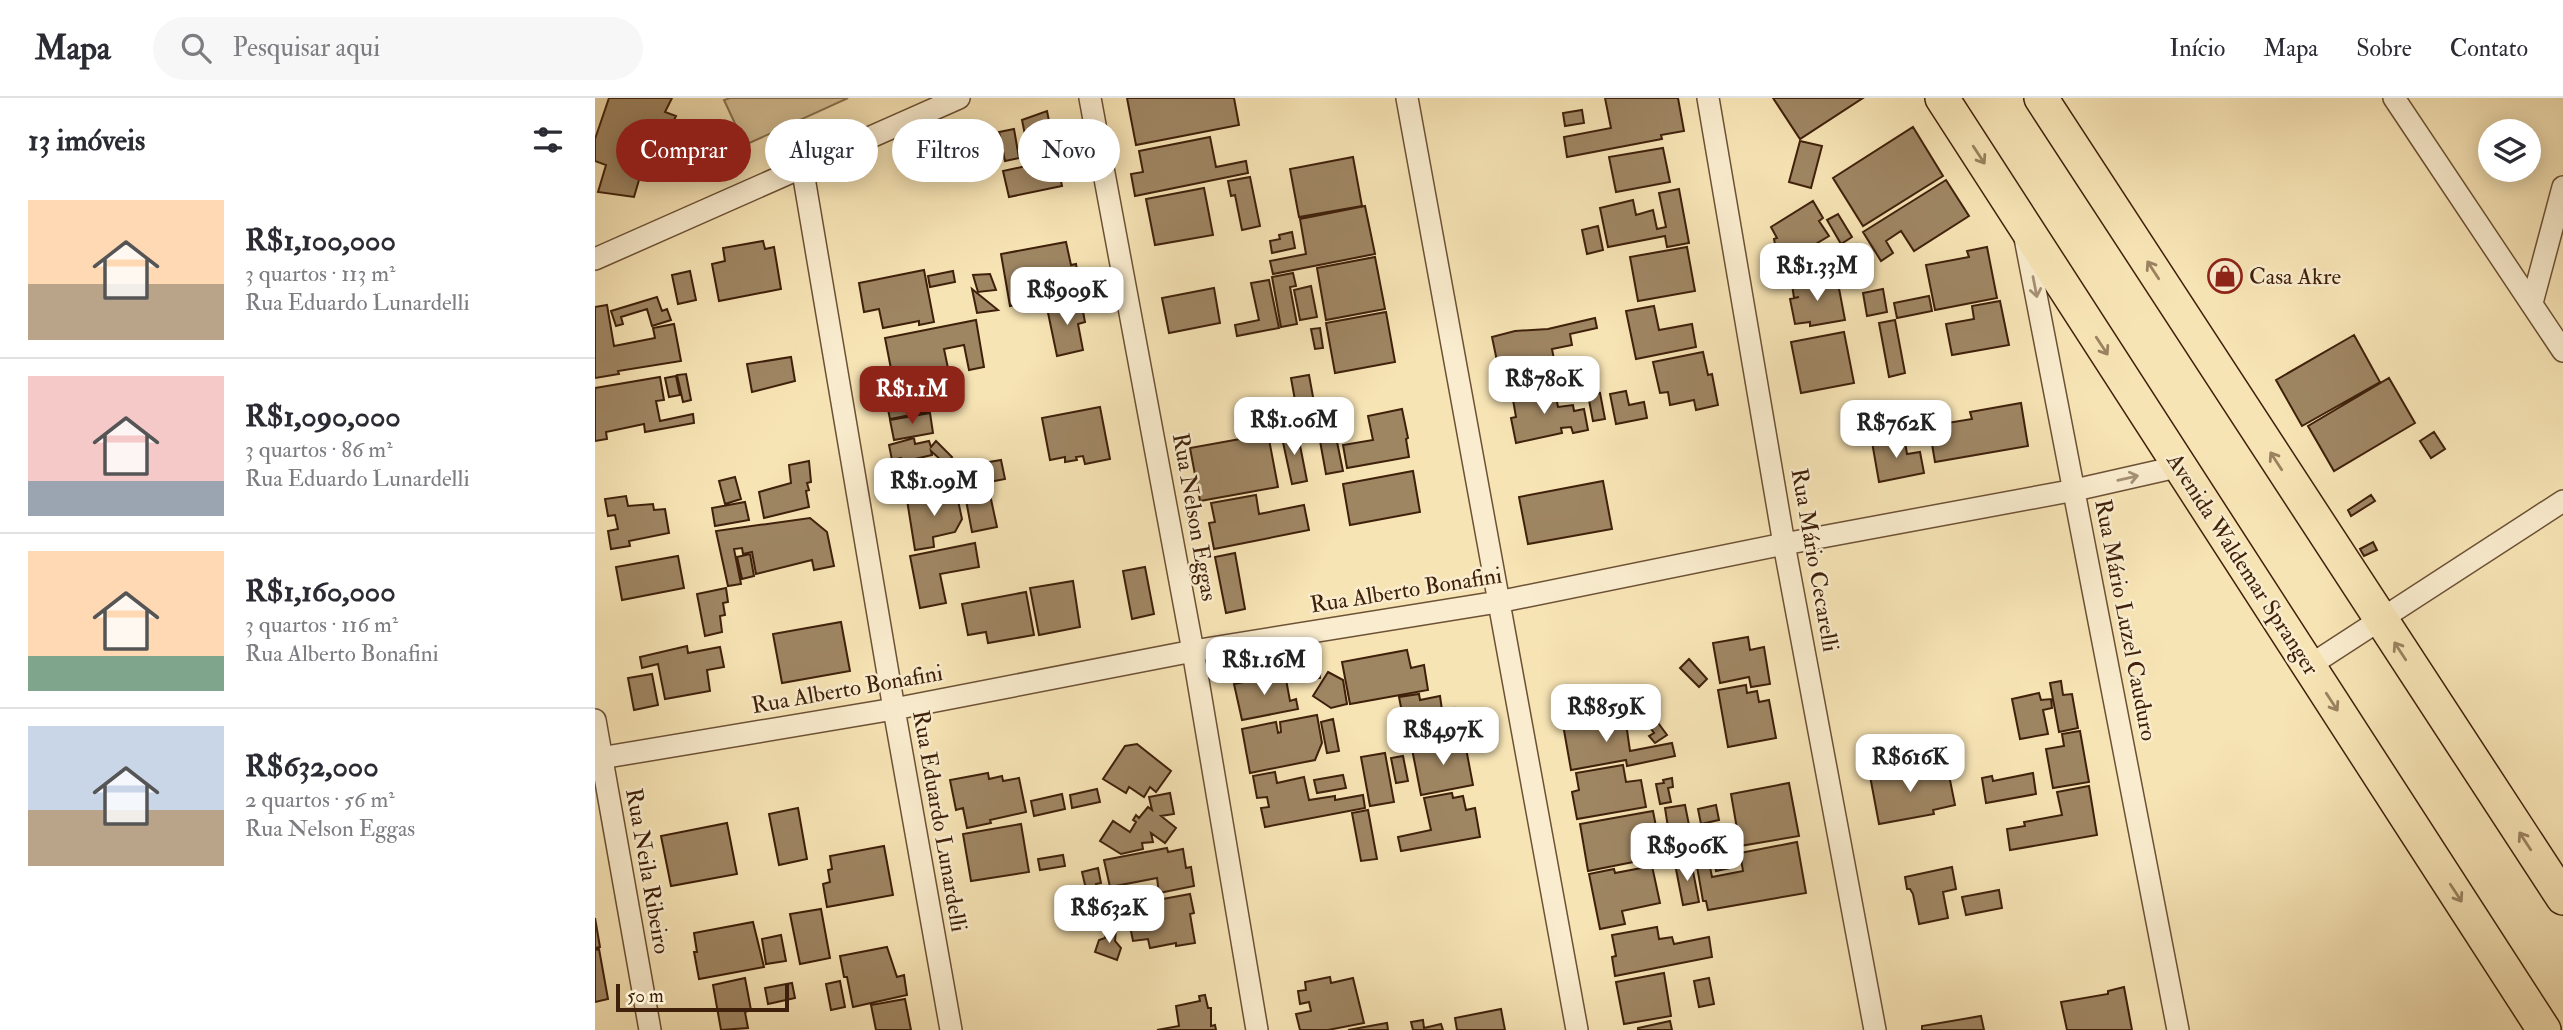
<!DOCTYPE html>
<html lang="pt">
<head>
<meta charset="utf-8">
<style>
  body { margin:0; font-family:"IM FELL Double Pica",serif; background:#f7f7f7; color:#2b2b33; height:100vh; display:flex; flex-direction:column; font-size:26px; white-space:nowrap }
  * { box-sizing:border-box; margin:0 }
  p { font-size:23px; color:#7c7c81 }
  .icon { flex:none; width:38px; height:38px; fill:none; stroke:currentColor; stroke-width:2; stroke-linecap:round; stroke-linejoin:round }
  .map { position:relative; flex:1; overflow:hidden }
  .side { display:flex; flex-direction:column; background:#fff; width:595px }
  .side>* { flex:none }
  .guide { position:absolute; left:21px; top:21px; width:665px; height:63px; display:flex; gap:14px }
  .buttons { position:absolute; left:1883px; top:21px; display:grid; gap:14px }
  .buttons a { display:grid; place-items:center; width:63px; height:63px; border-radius:50%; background:#fff; box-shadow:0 4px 18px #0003; font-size:35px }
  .scale { position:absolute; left:21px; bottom:18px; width:173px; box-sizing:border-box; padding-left:7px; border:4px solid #3f200a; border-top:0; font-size:19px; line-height:24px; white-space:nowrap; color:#3f200a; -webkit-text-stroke:5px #faedcf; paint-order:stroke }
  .price { position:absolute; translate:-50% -60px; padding:0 16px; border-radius:14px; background:#fff; color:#222; font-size:23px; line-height:46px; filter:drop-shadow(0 2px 4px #0008) }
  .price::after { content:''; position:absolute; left:50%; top:42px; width:21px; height:16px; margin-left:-10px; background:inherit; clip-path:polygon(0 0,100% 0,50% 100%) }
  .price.active { background:#8f2418; color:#fff }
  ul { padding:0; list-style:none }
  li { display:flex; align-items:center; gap:21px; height:175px; padding:0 28px }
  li+li { border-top:2px solid #e1e1e2 }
  li span { display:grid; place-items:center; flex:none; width:196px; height:140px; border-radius:0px; color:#555 }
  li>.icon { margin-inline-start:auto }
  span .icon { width:84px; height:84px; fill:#fffc; stroke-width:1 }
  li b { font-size:30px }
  h2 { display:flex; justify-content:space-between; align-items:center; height:84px; padding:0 28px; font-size:30px }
  .tag { padding:0 24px; border-radius:32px; background:#fff; box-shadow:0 4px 18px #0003; font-size:24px; line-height:63px }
  .tag.active { background:#8f2418; color:#fff }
  header { display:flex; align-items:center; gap:42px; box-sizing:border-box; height:98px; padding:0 35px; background:#fff; border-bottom:2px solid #e1e1e2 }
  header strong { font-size:33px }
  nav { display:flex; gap:38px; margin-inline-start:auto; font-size:24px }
  .search { width:490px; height:63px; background:#f7f7f7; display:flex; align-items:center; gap:18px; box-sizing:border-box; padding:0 24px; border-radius:38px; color:#7c7c81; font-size:26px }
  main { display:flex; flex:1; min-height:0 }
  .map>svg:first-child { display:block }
</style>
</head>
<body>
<header>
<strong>Mapa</strong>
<div class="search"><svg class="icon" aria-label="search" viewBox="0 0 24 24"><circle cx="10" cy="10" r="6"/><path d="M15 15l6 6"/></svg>Pesquisar aqui</div>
<nav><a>Início</a><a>Mapa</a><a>Sobre</a><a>Contato</a></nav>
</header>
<main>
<section class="side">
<h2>13 imóveis<svg class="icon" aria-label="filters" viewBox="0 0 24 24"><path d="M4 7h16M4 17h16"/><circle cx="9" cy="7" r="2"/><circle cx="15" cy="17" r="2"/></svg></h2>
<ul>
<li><span style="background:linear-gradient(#ffd9b3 60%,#b9a48a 0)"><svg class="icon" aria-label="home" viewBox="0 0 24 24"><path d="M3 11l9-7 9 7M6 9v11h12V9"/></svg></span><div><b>R$1,100,000</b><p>3 quartos · 113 m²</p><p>Rua Eduardo Lunardelli</p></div></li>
<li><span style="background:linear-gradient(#f6c9c9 75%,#9aa5b1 0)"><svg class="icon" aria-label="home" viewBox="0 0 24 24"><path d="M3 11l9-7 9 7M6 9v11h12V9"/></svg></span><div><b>R$1,090,000</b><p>3 quartos · 86 m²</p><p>Rua Eduardo Lunardelli</p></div></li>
<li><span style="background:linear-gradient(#ffd9b3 75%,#7fa58c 0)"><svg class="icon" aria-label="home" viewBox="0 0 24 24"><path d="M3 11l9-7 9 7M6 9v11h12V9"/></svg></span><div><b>R$1,160,000</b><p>3 quartos · 116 m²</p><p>Rua Alberto Bonafini</p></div></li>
<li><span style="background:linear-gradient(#c9d6e8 60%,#b9a48a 0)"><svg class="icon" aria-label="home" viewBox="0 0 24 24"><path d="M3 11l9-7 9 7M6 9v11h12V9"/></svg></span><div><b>R$632,000</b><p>2 quartos · 56 m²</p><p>Rua Nelson Eggas</p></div></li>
</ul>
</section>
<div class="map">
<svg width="1968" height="932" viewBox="0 0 1968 932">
  <rect width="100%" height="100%" fill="#f7e4b5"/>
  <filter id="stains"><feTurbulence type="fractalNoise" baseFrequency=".00286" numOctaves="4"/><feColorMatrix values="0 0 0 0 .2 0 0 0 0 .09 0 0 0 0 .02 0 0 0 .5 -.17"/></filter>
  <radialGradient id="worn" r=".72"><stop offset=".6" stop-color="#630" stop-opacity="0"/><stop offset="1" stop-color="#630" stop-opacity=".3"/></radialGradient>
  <path fill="#d8c398" stroke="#8c7251" stroke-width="2" d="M135,0h118l-103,47 -21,-45z"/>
  <path fill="#9f8663" stroke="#3f200a" stroke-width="2" d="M14,0h63l-7,14 11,4 -7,14 19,9 -9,19 -30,-12 -15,51 -36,-5 8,-27 -11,-4v-22z
    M532,0h107l5,27 -103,20z
    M1010,0h73l6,33 -23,4 1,4 -95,18 -3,-20 47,-9z
    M1178,0h90l-63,41z
    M987,12l2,13 -19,3 -2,-13z
    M452,13l15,75 -53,11 -6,-26 28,-6 -9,-45z
    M1318,29l30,49 -80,50 -30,-48z
    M419,31l5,29 -14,3 -6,-29z
    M615,39l6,30 30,-6 2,12 -113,23 -4,-22 12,-2 -4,-21z
    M1205,43l22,5 -11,42 -22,-6z
    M1068,50l7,34 -54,10 -7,-35z
    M758,59l9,49 -63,11 -9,-48z
    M655,79l10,49 -18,4 -7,-35 -4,1 -3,-15z
    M1351,82l23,36 -55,35 -13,-20 -15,10 7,12 -12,8 -18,-29z
    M609,90l9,47 -58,10 -9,-46z
    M1084,91l10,54 -22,4 -2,-11 -57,11 -8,-39 33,-8 3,15 17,-5 4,19 9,-2 -7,-34z
    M1218,103l10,17 -4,3 10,15 -35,21 2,8 -12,3 -1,-3 -4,1 -5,-27 3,-1 -6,-11z
    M770,108l10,48 -102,20 -3,-13 36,-7 -6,-35z
    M1243,116l14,23 -11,7 -14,-24z
    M1003,128l5,24 -16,4 -5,-24z
    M697,134l3,16 -23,5 -2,-12 10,-2 -1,-4z
    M168,143l2,8 9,-2 7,42 -62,12 -7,-37 13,-3 -2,-13z
    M471,144l5,23 5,-1 5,29 -71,13 -9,-52z
    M1092,149l8,44 -57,10 -8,-44z
    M1392,149l10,51 -62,12 -9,-45 43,-8 -2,-6z
    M780,159l10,52 -59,11 -9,-52z
    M329,172l10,52 -15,3v-4l-36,7 -4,-19 -15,3 -5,-29z
    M95,173l6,29 -18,4 -6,-29z
    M358,173l2,11 -25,5 -2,-11z
    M698,175l3,13 -6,1 7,37 -16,3 -9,-50z
    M395,176l6,16 -18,2 -5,-17z
    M1242,180l8,42 -35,6v-4l-15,2 -5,-25 9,-2 -5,1 -2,-14 11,-2 2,6 18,-4v-4z
    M674,182l10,48 -42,8 -2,-11 24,-5 -8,-37z
    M716,188l6,31 -17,3 -6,-30z
    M619,190l6,35 -51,10 -7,-35z
    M377,191l26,21 -21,3z
    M1288,191l4,23 -20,4 -4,-23z
    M1334,198l3,15 -35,7 -3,-15z
    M62,199l5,14 5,-2 4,11 -19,6 -5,-17 -26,8 2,7 -7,2 -5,-15z
    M486,203l4,21 -7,2 5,26 -26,6 -10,-48z
    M1405,203l9,44 -57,10 -6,-31 28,-5 -2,-13z
    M12,207l7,41 41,-8 -2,-10 21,-4 7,37 -63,10 1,3 -24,4v-71z
    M1059,208l5,24 33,-6 4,23 -60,12 -10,-48z
    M791,214l9,50 -60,11 -9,-50z
    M1000,220l2,10 -27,6 2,11 -20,4 6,31 -37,7 -1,-5 -8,2 -5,-26 -10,3 -5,-24 23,-6 33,-2z
    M381,222l8,47 -15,3 -5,-25 -20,4 5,24 -26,5 -2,-10 -29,6 -7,-36z
    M1300,222l10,53 -16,4 -10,-54z
    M725,230l3,20 -8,1 -4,-20z
    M1249,234l10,51 -53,10 -10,-51z
    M1759,237l26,47 -78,44 -26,-46z
    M1108,254l5,23 4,-1 6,31 -22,5 -2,-10 -24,5 -2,-13 -8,1 -7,-31z
    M196,259l4,24 -43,11 -5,-28z
    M91,276l5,26 -8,2 -6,-27z
    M714,277l9,49 -18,4 -9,-50z
    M81,278l4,19 -11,2 -4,-19z
    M65,279l4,23 -8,1 4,20 33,-7 1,9 -49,9 -1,-8 -38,8 1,7 -12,2v-53z
    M1794,280l26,45 -81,48 -26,-45z
    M307,283l1,4 18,-4 3,14 13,-3 4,17 -51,10 -7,-34z
    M959,289l4,20 15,-2 1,6 10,-2 4,21 -15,3 -2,-6 -10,1 1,5 -46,10 -5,-25 5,-1 -4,-23z
    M1031,293l3,14 15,-3 3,16 -31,6 -6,-30z
    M1005,295l5,26 -12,2 -5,-26z
    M1426,305l7,43 -93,16 -6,-36 43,-7 -2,-7z
    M505,309l10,52 -25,5 -2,-8 -7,1 1,3 -12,2v-5l-15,3 -8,-42z
    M807,311l6,29 -2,1 3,18 -62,11 -4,-23 30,-5 -5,-24z
    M335,315l3,20 -39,7 -4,-20z
    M702,332l10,51 -15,3 -11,-51z
    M1839,334l11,17 -14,9 -11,-17z
    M673,336l10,53 -78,14 -10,-53z
    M1309,338l3,18 13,-2 4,21 -45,9 -7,-40z
    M741,339l7,34 -17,3 -6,-33z
    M319,340l1,6 14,-3 2,6 5,-6 16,16 -4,5 3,23 -29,5 -4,-25 24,-4 -11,-10 1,4 -30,7 -1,-4 -9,2 -3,-15z
    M406,362l4,19 -47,9 -4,-20z
    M214,363l2,21 -4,1 2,7 -3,1 3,16 -45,11 -5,-26 32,-9 -2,-18z
    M818,373l7,41 -70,13 -7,-41z
    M140,379l6,22 -16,5 -6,-23z
    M1008,383l9,48 -84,15 -9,-47z
    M394,392l8,37 -25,5 -7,-37z
    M361,393l6,28 -7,13 -22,5 1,10 -19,3 -8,-50z
    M661,397l3,19 45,-9 5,25 -95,19 -5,-26 6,-1 -4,-19z
    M1776,397l4,6 -24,15 -3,-6z
    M31,398l2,10 25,-2 1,6 11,-1 4,24 -40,8 1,5 -19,3 -3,-18 10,-2 -3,-14 -7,1 -3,-17z
    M150,404l4,18 -34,6 -3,-18z
    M215,420l17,14 7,34 -20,4 -2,-10 -56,14 -4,-22 -9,2 -1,-6 -8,1 7,35 -13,2 -12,-55z
    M1778,444l4,8 -13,6 -4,-7z
    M380,445l4,24 -39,7 6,29 -26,5 -10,-52z
    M640,455l10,56 -19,4 -11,-56z
    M155,456l4,22 -12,3 -5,-22z
    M83,458l6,32 -62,12 -6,-33z
    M550,469l9,47 -22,5 -9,-48z
    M478,483l7,46 -41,8 -9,-47z
    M131,490l2,14 -5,1 2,12 -5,1 2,16 -17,4 -8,-42z
    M431,494l8,43 -46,8 -2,-11 -18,3 -6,-31z
    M246,524l9,49 -68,12 -9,-49z
    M1153,539l2,13 14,-3 6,37 -19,3 -2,-10 -29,6 -7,-40z
    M92,548l1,7 32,-6 4,20 -17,3 3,21 -45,8 -7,-35 -16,4 -2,-11z
    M812,552l4,18 13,-3 4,25 -78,14 -8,-42z
    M1094,561l18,20 -8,8 -19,-19z
    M724,571l1,9 -28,4 -1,-8z
    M733,574l15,8 4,24 -16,4 -18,-12z
    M57,576l6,31 -24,5 -6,-32z
    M690,576l5,27 6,-2 2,10 -56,11 -8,-36z
    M1466,583l2,14 9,-1 6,34 -19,4 -9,-49z
    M1151,587l1,8 10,-2 2,11 10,-2 7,38 -48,9 -10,-57z
    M1444,595l2,7 10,-1 1,9 -9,2 5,24 -28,5 -8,-40z
    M824,596l1,6 20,-4 2,14 12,-2 4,21 -51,9 -8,-41z
    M722,617l5,28 -7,17 -65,13 -8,-44 34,-7 2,11 3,-1 -1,-10z
    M990,617l1,7 39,-6 5,35 42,-8 3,13 -48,10 -1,-6 -55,10 -9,-51z
    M1058,618l14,19 -12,8 -6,-7 5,-3 -8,-11z
    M738,621l6,32 -12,2 -6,-31z
    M1485,633l9,51 -36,6 -7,-39 18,-3 -2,-12z
    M869,640l9,47 -52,10 -9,-46z
    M542,646l34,27 -15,21 -6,-5 -6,10 -15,-10 -3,6 -23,-14 22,-33z
    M790,655l9,49 -24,4 -9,-49z
    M808,658l5,25 -12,2 -5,-25z
    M1028,667l3,17 15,-2 5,27 -69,12 -5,-27 7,-2 -3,-17z
    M1330,668l3,12 21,-3 6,30 -22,5 1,4 -55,10 -9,-48z
    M680,674l2,11 27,-6 5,23 26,-4v4l28,-5 2,13 -100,19 -4,-19 8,-1 -2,-10 -10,1 -4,-22z
    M393,675l1,6 13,-3 1,5 16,-3 7,34 -36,8 1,3 -24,5 -4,-20 -7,2 -6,-30z
    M1438,675l3,21 -50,9 -4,-25 10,-2 1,5z
    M748,677l3,13 -29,5 -3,-13z
    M1077,680l1,9 -5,1 3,14 -11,2 -4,-20 8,-1 -1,-3z
    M1194,685l10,53 -59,10 -9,-52z
    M1494,688l8,49 -87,15 -3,-21 18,-3 -1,-4 38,-7 -5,-23z
    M502,691l3,13 -28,6 -2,-13z
    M575,695l4,21 -13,2 15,12 -11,15 -14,-10 2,9 -11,1 1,6 -22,5 -21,-13 13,-20 17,11 6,-10 -3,-2 3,-5 3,3 9,-11 4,3 -3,-13z
    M857,695l1,5 10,-2 3,14 9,-2 5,29 -79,14 -3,-14 33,-7 -7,-32z
    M467,696l3,15 -31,7 -3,-15z
    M1090,707l9,45 -106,21 -8,-47 73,-13 6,31 11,-2 -5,-32z
    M1121,707l3,15 -18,4 -3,-15z
    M203,710l9,51 -28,6 -10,-51z
    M773,712l9,49 -16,2 -9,-48z
    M132,725l10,51 -66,12 -10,-50z
    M426,726l8,48 -58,9 -8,-47z
    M1202,744l9,51 -98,17 -2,-9h-3l-8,-46 12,-3 5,25 31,-6 -3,-18z
    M289,748l9,49 -66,12 -4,-23 7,-2 -2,-12 4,-1 -2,-13z
    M572,750l1,4 15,-3 3,19 5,-1 3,19 -35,7 -2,-15 -47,9 -6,-27z
    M1138,756l2,13 -19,4 -2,-14z
    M468,757l2,11 -25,4 -2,-11z
    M1096,763l8,41 -16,3 -8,-41z
    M1057,768l8,37 -38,8 3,13 -25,5 -11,-55 25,-5 1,4z
    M1357,769l4,22 -13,3 5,26 -29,6 -6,-30 -3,-5h-3l-2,-12z
    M503,770l3,15 -5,1 3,16 -10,2 -7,-30z
    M1404,792l3,18 -36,7 -4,-18z
    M595,796l4,19 -4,1 5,29 -19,3v-3l-26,5 -2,-9 -15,2 -6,-30 15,-3 -1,-5z
    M226,811l9,49 -30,6 -10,-50z
    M0,820l5,29 -5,1z
    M158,824l11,45 -65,12 -5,-27h3l-3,-19z
    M1062,829l2,12 13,-2 2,7 35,-7 3,20 -97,19 -3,-19 4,-1 -4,-21z
    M512,830l9,2 -1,11 6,7 -4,12 -22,-8 4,-12 6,-2z
    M186,837l5,26 -20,3 -4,-25z
    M292,849l10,30 7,-2 3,20 -54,12 -6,-30h-3l-4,-21z
    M4,851l9,50 -13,3v-52z
    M1069,875l7,43 -47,8 -8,-42z
    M735,879l1,6 22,-5 11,45 -36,7h-28l-4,-16 15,-3 -2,-9 -9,2 -2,-13 8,-1 -1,-8z
    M150,880l6,32 -6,2 3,16 -27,2 -8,-45z
    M1114,880l5,26 -15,3 -5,-26z
    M245,883l5,26 -14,3 -5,-26z
    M197,885l3,15 -27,6 -3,-16z
    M1529,889l8,43h-65l-6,-28 47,-8v-3z
    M610,897l3,13h3v18l4,-1 1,5h-59l22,-4 -3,-20 24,-5 -1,-5z
    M310,901l6,31h-35l-5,-25z
    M906,911l4,21h-48l-2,-12z
    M1386,918l3,14h-62v-4z
    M828,922l1,8 17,-4 2,6h-30l-2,-8z
    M1075,923l2,9h-34v-2z
    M792,925l1,7h-40l33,-6z"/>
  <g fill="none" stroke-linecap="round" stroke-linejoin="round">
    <g stroke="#6d5135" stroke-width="24">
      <path id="minor" d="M495,0l103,553 64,379
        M812,0l170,932
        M1113,0l76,446 91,486
        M1799,0l169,253
        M207,68l92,543 57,321
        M1430,140l153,792
        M0,161l364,-161
        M1937,205l31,-116
        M1714,568l254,-165
        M0,622l55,310
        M0,661l299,-50 299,-58 305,-49 286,-58 291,-54 106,-24"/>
    </g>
    <g stroke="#3f200a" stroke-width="36">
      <path id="primary" d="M1347,0l602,932
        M1446,0l522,800"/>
    </g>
    <use href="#minor" stroke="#faedcf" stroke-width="21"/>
    <use href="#primary" stroke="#f7e4b5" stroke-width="33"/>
  </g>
  <defs><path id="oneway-shaft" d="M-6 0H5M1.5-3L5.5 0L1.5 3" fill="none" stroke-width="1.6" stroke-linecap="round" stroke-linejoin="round" transform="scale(1.75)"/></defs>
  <g stroke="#9b8260">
    <use href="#oneway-shaft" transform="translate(1384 57) rotate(57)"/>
    <use href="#oneway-shaft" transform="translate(1558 172) rotate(-123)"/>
    <use href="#oneway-shaft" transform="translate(1507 248) rotate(57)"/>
    <use href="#oneway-shaft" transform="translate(1681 363) rotate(-123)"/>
    <use href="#oneway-shaft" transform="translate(1805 553) rotate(-123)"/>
    <use href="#oneway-shaft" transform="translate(1737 604) rotate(57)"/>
    <use href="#oneway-shaft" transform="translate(1930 743) rotate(-123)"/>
    <use href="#oneway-shaft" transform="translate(1861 795) rotate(57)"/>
  </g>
  <g stroke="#a69176">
    <use href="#oneway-shaft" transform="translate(1440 189) rotate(79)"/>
    <use href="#oneway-shaft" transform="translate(1533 380) rotate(-13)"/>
  </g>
  <defs>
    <g id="shop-ring" transform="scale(1.75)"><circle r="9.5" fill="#faedcf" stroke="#8f2418" stroke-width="1.5"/><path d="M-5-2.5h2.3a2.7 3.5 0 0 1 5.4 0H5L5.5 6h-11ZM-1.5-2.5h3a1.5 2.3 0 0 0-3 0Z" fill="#8f2418"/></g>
  </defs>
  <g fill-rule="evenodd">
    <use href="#shop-ring" x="1630" y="178"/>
  </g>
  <g text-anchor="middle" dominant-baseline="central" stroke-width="5" stroke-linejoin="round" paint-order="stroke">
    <g font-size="23" fill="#3f200a" stroke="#faedcf" text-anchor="start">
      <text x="1654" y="178">Casa Akre</text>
    </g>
    <g font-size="23" fill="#3f200a" stroke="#faedcf">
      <text transform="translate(600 419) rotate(80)">Rua Nelson Eggas</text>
      <text transform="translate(1220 462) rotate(80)">Rua Mário Cecarelli</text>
      <text transform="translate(1648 466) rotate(57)">Avenida Waldemar Spranger</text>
      <text transform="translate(811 492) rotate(-9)">Rua Alberto Bonafini</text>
      <text transform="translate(1531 522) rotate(79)">Rua Mário Luzel Cauduro</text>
      <text transform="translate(252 591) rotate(-10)">Rua Alberto Bonafini</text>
      <text transform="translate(345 723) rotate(80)">Rua Eduardo Lunardelli</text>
      <text transform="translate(53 773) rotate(80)">Rua Neila Ribeiro</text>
    </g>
  </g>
  <rect width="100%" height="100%" filter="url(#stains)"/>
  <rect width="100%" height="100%" fill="url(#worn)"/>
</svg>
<div class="buttons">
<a><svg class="icon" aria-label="layers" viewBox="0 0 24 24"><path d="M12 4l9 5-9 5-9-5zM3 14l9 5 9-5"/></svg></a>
</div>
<div class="scale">50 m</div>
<b class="price" style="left:1222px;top:205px">R$1.33M</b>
<b class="price" style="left:472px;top:229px">R$909K</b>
<b class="price" style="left:949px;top:318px">R$780K</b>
<b class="price active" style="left:317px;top:328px">R$1.1M</b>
<b class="price" style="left:699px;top:359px">R$1.06M</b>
<b class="price" style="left:1301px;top:362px">R$762K</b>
<b class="price" style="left:339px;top:420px">R$1.09M</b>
<b class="price" style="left:669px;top:599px">R$1.16M</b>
<b class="price" style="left:1011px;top:646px">R$859K</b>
<b class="price" style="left:848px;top:669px">R$497K</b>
<b class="price" style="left:1315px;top:696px">R$616K</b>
<b class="price" style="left:1092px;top:785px">R$906K</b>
<b class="price" style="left:514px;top:847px">R$632K</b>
<div class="guide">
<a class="tag active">Comprar</a>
<a class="tag">Alugar</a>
<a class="tag">Filtros</a>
<a class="tag">Novo</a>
</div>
</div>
</main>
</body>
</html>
